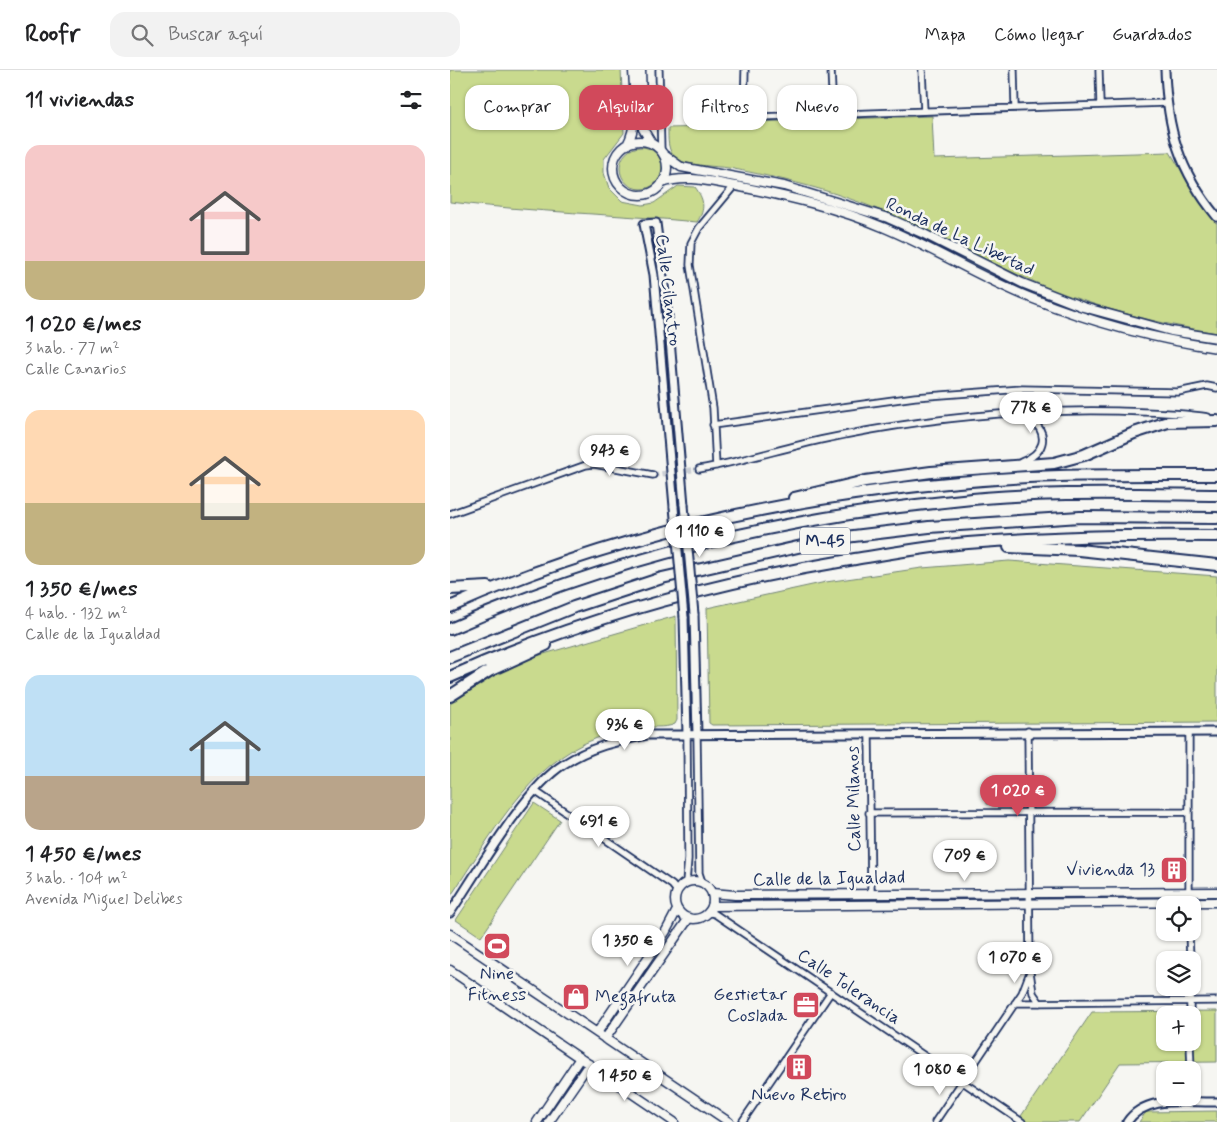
<!DOCTYPE html>
<html lang="es">
<head>
<meta charset="utf-8">
<style>
  body { margin:0; font-family:Mynerve,sans-serif; background:#f2f2f2; color:#202124; height:100vh; display:flex; flex-direction:column; font-size:19px; white-space:nowrap }
  * { box-sizing:border-box; margin:0 }
  p { font-size:16px; color:#757577 }
  .icon { flex:none; width:28px; height:28px; fill:none; stroke:currentColor; stroke-width:2; stroke-linecap:round; stroke-linejoin:round }
  .map { position:relative; flex:1; overflow:hidden }
  .details { display:flex; flex-direction:column; background:#fff; width:450px }
  .details>* { flex:none }
  .guide { position:absolute; left:15px; top:15px; width:475px; height:45px; display:flex; gap:10px }
  .tools { position:absolute; left:706px; top:826px; display:grid; gap:10px }
  .tools a { display:grid; place-items:center; width:45px; height:45px; border-radius:10px; background:#fff; box-shadow:0 1px 4px #0004; font-size:25px }
  .price { position:absolute; translate:-50% -42px; padding:0 11px; border-radius:18px; background:#fff; color:#222; font-size:16px; line-height:32px; filter:drop-shadow(0 1px 2px #0008) }
  .price::after { content:''; position:absolute; left:50%; top:30px; width:15px; height:11px; margin-left:-8px; background:inherit; clip-path:polygon(0 0,100% 0,50% 100%) }
  .price.current { background:#d1495b; color:#fff }
  ul { padding:0; list-style:none }
  li { display:grid; align-content:center; gap:10px; height:265px; padding:0 25px }
  li span { display:grid; place-items:center; height:155px; border-radius:15px; color:#555 }
  li>.icon { margin-inline-start:auto }
  span .icon { width:90px; height:90px; fill:#fffc; stroke-width:1 }
  li b { font-size:21px }
  h2 { display:flex; justify-content:space-between; align-items:center; height:60px; padding:0 25px; font-size:21px }
  .tag { padding:0 18px; border-radius:15px; background:#fff; box-shadow:0 1px 4px #0004; font-size:18px; line-height:45px }
  .tag.current { background:#d1495b; color:#fff }
  header { display:flex; align-items:center; gap:30px; box-sizing:border-box; height:70px; padding:0 25px; background:#fff; border-bottom:1px solid #e0e0e0 }
  header strong { font-size:24px }
  nav { display:flex; gap:28px; margin-inline-start:auto; font-size:18px }
  .search { width:350px; height:45px; background:#f2f2f2; display:flex; align-items:center; gap:12px; box-sizing:border-box; padding:0 18px; border-radius:15px; color:#757577; font-size:19px }
  main { display:flex; flex:1; min-height:0 }
  .map>svg:first-child { display:block }
</style>
</head>
<body>
<header>
<strong>Roofr</strong>
<div class="search"><svg class="icon" aria-label="search" viewBox="0 0 24 24"><circle cx="10" cy="10" r="6"/><path d="M15 15l6 6"/></svg>Buscar aquí</div>
<nav><a>Mapa</a><a>Cómo llegar</a><a>Guardados</a></nav>
</header>
<main>
<section class="details">
<h2>11 viviendas<svg class="icon" aria-label="filters" viewBox="0 0 24 24"><path d="M4 7h16M4 17h16"/><circle cx="9" cy="7" r="2"/><circle cx="15" cy="17" r="2"/></svg></h2>
<ul>
<li><span style="background:linear-gradient(#f6c9c9 75%,#c2b280 0)"><svg class="icon" aria-label="home" viewBox="0 0 24 24"><path d="M3 11l9-7 9 7M6 9v11h12V9"/></svg></span><div><b>1 020 €/mes</b><p>3 hab. · 77 m²</p><p>Calle Canarios</p></div></li>
<li><span style="background:linear-gradient(#ffd9b3 60%,#c2b280 0)"><svg class="icon" aria-label="home" viewBox="0 0 24 24"><path d="M3 11l9-7 9 7M6 9v11h12V9"/></svg></span><div><b>1 350 €/mes</b><p>4 hab. · 132 m²</p><p>Calle de la Igualdad</p></div></li>
<li><span style="background:linear-gradient(#bfe0f5 65%,#b9a48a 0)"><svg class="icon" aria-label="home" viewBox="0 0 24 24"><path d="M3 11l9-7 9 7M6 9v11h12V9"/></svg></span><div><b>1 450 €/mes</b><p>3 hab. · 104 m²</p><p>Avenida Miguel Delibes</p></div></li>
</ul>
</section>
<div class="map">
<svg width="767" height="1052" viewBox="0 0 767 1052">
  <rect width="100%" height="100%" fill="#f6f6f2"/>
  <filter id="ink" filterUnits="userSpaceOnUse"><feTurbulence type="fractalNoise" baseFrequency=".02" numOctaves="2"/><feDisplacementMap in="SourceGraphic" scale="10" xChannelSelector="R" yChannelSelector="G"/><feConvolveMatrix kernelMatrix="1 2 1 2 8 2 1 2 1" color-interpolation-filters="sRGB"/></filter>
  <g filter="url(#ink)">
    <path fill="#c9da8e" stroke="#728476" fill-rule="evenodd" d="M0,0h171l3,63 -20,26v14l5,15 13,13 21,4 11,-2 24,-17 17,1c9,12 11,22 2,35 -82,-8 -165,-10 -247,-20z
      M482,46l2,43 236,-7 21,35 26,37v109c-58,-9 -116,-24 -171,-46 -72,-30 -135,-69 -210,-93 -35,-11 -71,-19 -107,-26 -13,-2 -41,-2 -52,-9 -10,-7 -9,-20 -9,-31l83,-2 5,-4z
      M170 98a21 21 0 1 1 42 0a21 21 0 1 1-42 0Z
      M559,491l208,15v146l-505,3 -3,-2 -2,-115 119,-26 96,-14z
      M226,546l1,104 -2,4c-10,5 -27,2 -38,3 -14,2 -27,6 -40,11 -71,27 -106,99 -147,159v-193l66,-42z
      M538,714l10,1v20l-11,-1z
      M84,733l26,17 -79,117 -25,-17z
      M767,941v51l-97,1 -40,59h-63l75,-110zM715,945h27v27h-27z
      M767,1041v11h-78l7,-10z"/>
    <g fill="none" stroke-linecap="round" stroke-linejoin="round">
      <path stroke="#caced4" stroke-width="5.5" stroke-dasharray="5.5 3" stroke-linecap="butt" d="M203,405l46,-6"/>
      <g stroke="#1b2f5e" stroke-width="9">
        <path id="minor" d="M209,0l2,81
          M295,0c0,17 -4,38 13,47l408,-14
          M381,0l2,44
          M472,0l2,41
          M564,0l1,38
          M649,0l1,34
          M564,347l17,2c20,17 12,35 -10,43
          M263,355l202,-28 107,-8 156,3 29,-6 10,2
          M266,396l-3,-58 -23,-143 1,-22 8,-15 35,-42
          M249,399c41,-7 81,-20 121,-29 97,-21 198,-31 297,-29 30,1 61,1 91,6
          M0,444l136,-49 8,-1 59,11
          M578,661l2,241 3,21 7,10
          M739,662v173
          M419,664l2,159
          M247,665l2,138 3,9
          M85,721l137,94 5,6
          M419,743l320,-1
          M236,812l2,-23 -1,-124
          M258,842l7,2 307,208
          M739,862l1,28
          M740,918v27
          M565,933l202,-2
          M740,972l1,28
          M292,1052l89,-130
          M485,1052l87,-129 8,-21"/>
      </g>
      <g stroke="#1b2f5e" stroke-width="11">
        <path id="tertiary" d="M715,0c2,58 14,101 52,147
          M224,437l-20,-232 -10,-51 12,-1 12,93 16,189
          M244,544l3,121
          M234,547l3,118
          M0,843c27,-40 75,-125 114,-149 26,-17 53,-23 83,-29l570,-3
          M677,1052c19,-28 60,-19 90,-20"/>
      </g>
      <g stroke="#1b2f5e" stroke-width="11">
        <path id="secondary" d="M191,0l2,59 9,15
          M163 98a27 27 0 1 1 54 0a27 27 0 1 1-54 0Z
          M177,75c12,-22 7,-50 6,-75
          M213,84l18,13 103,19 104,32 34,15 100,50 61,24 88,24 46,7
          M212,113c24,-9 50,-1 74,3 50,10 102,22 149,42 50,21 96,50 146,70 60,24 123,41 186,50
          M225 830a19 19 0 1 1 38 0a19 19 0 1 1-38 0Z
          M262,823l23,2 482,-3
          M262,836l505,-4
          M0,864l279,188
          M0,900l224,152
          M147,963l69,-102 11,-21
          M155,969l84,-121
          M87,1052l43,-64
          M99,1052l40,-58"/>
      </g>
      <g stroke="#1b2f5e" stroke-width="14">
        <path id="motorway" d="M344,428l71,-17 66,-9 123,-9 30,-8 50,-22 34,-11 49,-1
          M559,477l70,3 138,15
          M0,519l38,-2
          M0,537c181,-81 380,-119 578,-130 63,-3 126,-2 189,-2
          M0,559c159,-70 330,-111 503,-128 87,-10 176,-7 264,-6
          M0,587l124,-50 88,-29 175,-40 92,-11 151,-10 137,1
          M0,607c129,-58 265,-95 405,-118 37,-6 75,-13 113,-16 83,-7 166,-8 249,-7
          M0,626l39,-25 57,-26"/>
      </g>
      <use href="#minor" stroke="#f6f6f2" stroke-width="5.5"/>
      <use href="#tertiary" stroke="#f6f6f2" stroke-width="7"/>
      <use href="#secondary" stroke="#f6f6f2" stroke-width="8"/>
      <use href="#motorway" stroke="#f6f6f2" stroke-width="10"/>
      <g stroke="#1b2f5e" stroke-width="11" stroke-linecap="butt">
        <path id="tertiary-bridge" d="M234,435l10,109
          M224,437l10,110"/>
      </g>
      <use href="#tertiary-bridge" stroke="#f6f6f2" stroke-width="7"/>
    </g>
  </g>
  <defs>
    <g id="building-square" transform="scale(1.4375)"><rect x="-9" y="-9" width="18" height="18" rx="4" fill="#d1495b" stroke="#f6f6f2"/><path d="M-4-6H4V6H1V3H-1V6H-4ZM-2.5-4.3h1.7v1.8h-1.7ZM.8-4.3h1.7v1.8H.8ZM-2.5-1h1.7V.8h-1.7ZM.8-1h1.7V.8H.8Z" fill="#fff"/></g>
    <g id="stadium-square" transform="scale(1.4375)"><rect x="-9" y="-9" width="18" height="18" rx="4" fill="#d1495b" stroke="#f6f6f2"/><path d="M0-5a6.5 5 0 1 0 0 10a6.5 5 0 1 0 0-10ZM-3.5-1.8h7v3.6h-7Z" fill="#fff"/></g>
    <g id="shop-square" transform="scale(1.4375)"><rect x="-9" y="-9" width="18" height="18" rx="4" fill="#d1495b" stroke="#f6f6f2"/><path d="M-5-2.5h2.3a2.7 3.5 0 0 1 5.4 0H5L5.5 6h-11ZM-1.5-2.5h3a1.5 2.3 0 0 0-3 0Z" fill="#fff"/></g>
    <g id="office-square" transform="scale(1.4375)"><rect x="-9" y="-9" width="18" height="18" rx="4" fill="#d1495b" stroke="#f6f6f2"/><path d="M-6-3h4V-5.5h4V-3h4V5H-6ZM-1-4.5V-3h2v-1.5ZM-6 0V1H6V0Z" fill="#fff"/></g>
  </defs>
  <g fill-rule="evenodd">
    <use href="#building-square" x="724" y="800"/>
    <use href="#stadium-square" x="47" y="876"/>
    <use href="#shop-square" x="126" y="927"/>
    <use href="#office-square" x="356" y="935"/>
    <use href="#building-square" x="349" y="997"/>
  </g>
  <g text-anchor="middle" dominant-baseline="central" stroke-width="5" stroke-linejoin="round" paint-order="stroke">
    <rect fill="#f6f6f2" stroke="#5d6b8a" stroke-width="1" x="350" y="457.5" width="50" height="27" rx="4"/>
    <g font-size="16" font-weight="bold" fill="#1b2f5e">
      <text x="375" y="471">M-45</text>
    </g>
    <g font-size="18" fill="#1b2f5e" stroke="#f6f6f2">
      <text transform="translate(510 167) rotate(25)">Ronda de La Libertad</text>
      <text transform="translate(218 220) rotate(83)">Calle Cilantro</text>
      <text transform="translate(404 729) rotate(-91)">Calle Milanos</text>
      <text transform="translate(379 809) rotate(-1)">Calle de la Igualdad</text>
      <text transform="translate(399 917) rotate(34)">Calle Tolerancia</text>
    </g>
    <g font-size="18" fill="#1b2f5e" stroke="#f6f6f2" text-anchor="end">
      <text x="705" y="800">Vivienda 13</text>
      <text x="47" y="904" text-anchor="middle">Nine<tspan x="47" dy="21">Fitness</tspan></text>
      <text x="337" y="925">Gestietar<tspan x="337" dy="21">Coslada</tspan></text>
      <text x="145" y="927" text-anchor="start">Megafruta</text>
      <text x="349" y="1025" text-anchor="middle">Nuevo Retiro</text>
    </g>
  </g>
</svg>
<div class="tools">
<a><svg class="icon" aria-label="locate" viewBox="0 0 24 24"><circle cx="12" cy="12" r="6"/><path d="M12 2v4M12 18v4M2 12h4M18 12h4"/></svg></a>
<a><svg class="icon" aria-label="layers" viewBox="0 0 24 24"><path d="M12 4l9 5-9 5-9-5zM3 14l9 5 9-5"/></svg></a>
<a>+</a>
<a>−</a>
</div>
<b class="price" style="left:581px;top:364px">778 €</b>
<b class="price" style="left:160px;top:407px">943 €</b>
<b class="price" style="left:250px;top:488px">1 110 €</b>
<b class="price" style="left:175px;top:681px">936 €</b>
<b class="price current" style="left:568px;top:747px">1 020 €</b>
<b class="price" style="left:149px;top:778px">691 €</b>
<b class="price" style="left:515px;top:812px">709 €</b>
<b class="price" style="left:178px;top:897px">1 350 €</b>
<b class="price" style="left:565px;top:914px">1 070 €</b>
<b class="price" style="left:490px;top:1026px">1 080 €</b>
<b class="price" style="left:175px;top:1032px">1 450 €</b>
<div class="guide">
<a class="tag">Comprar</a>
<a class="tag current">Alquilar</a>
<a class="tag">Filtros</a>
<a class="tag">Nuevo</a>
</div>
</div>
</main>
</body>
</html>
